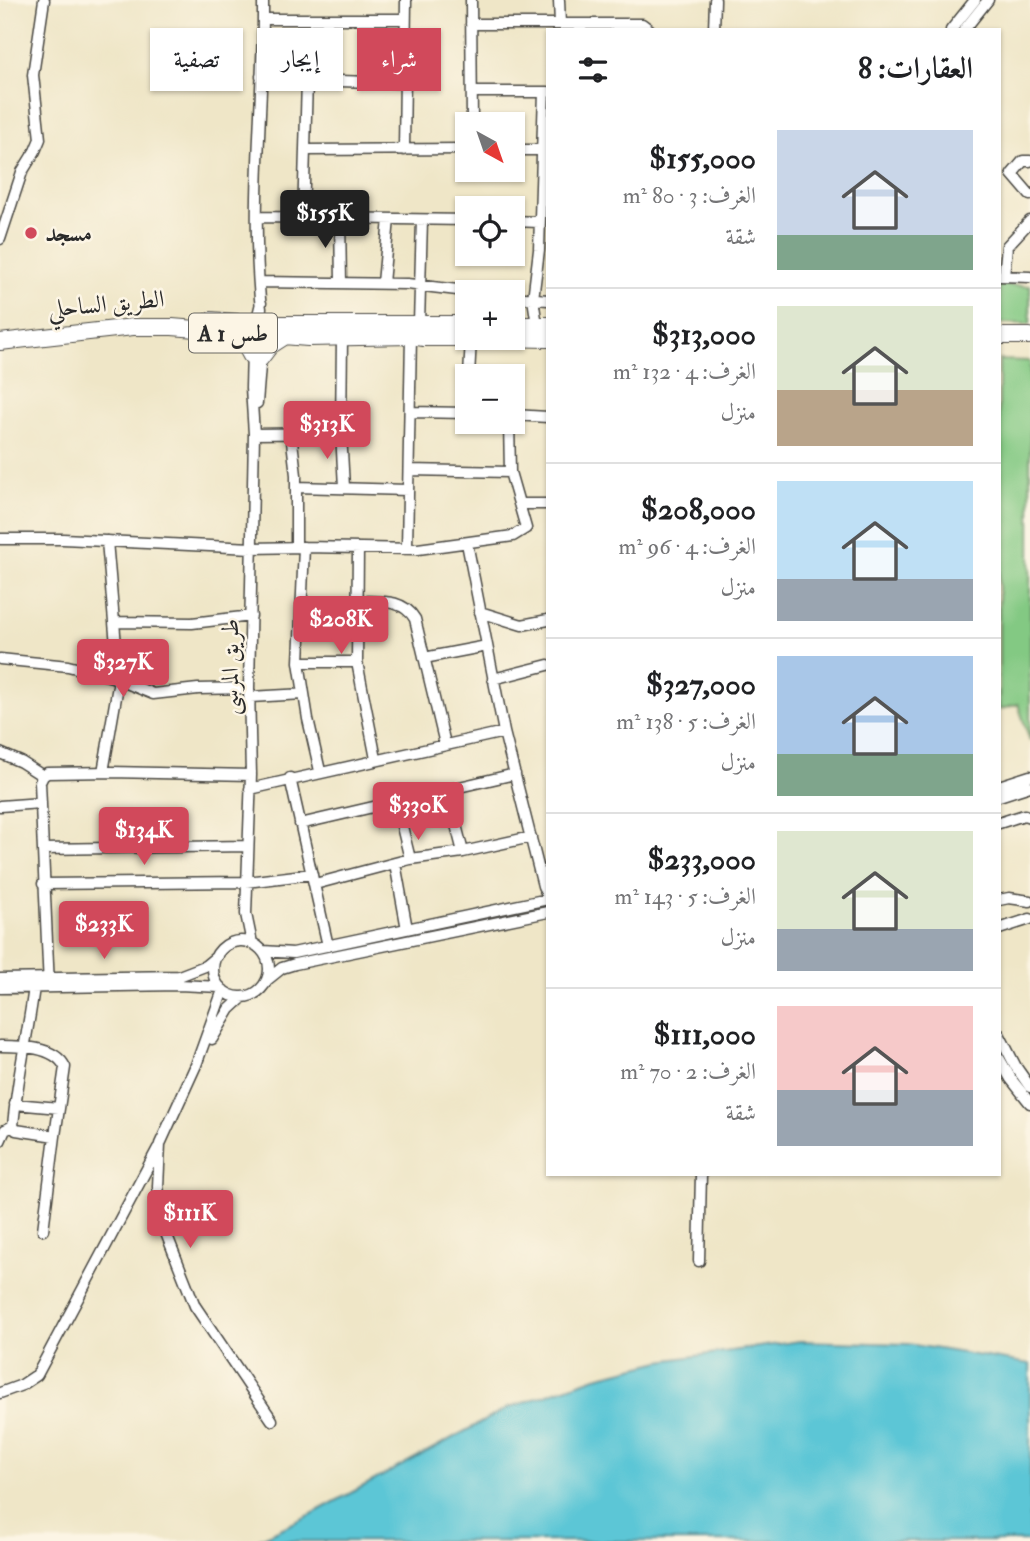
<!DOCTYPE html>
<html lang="ar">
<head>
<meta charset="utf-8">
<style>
  body { margin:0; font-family:"IM FELL Double Pica",Amiri,serif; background:#f6f6f6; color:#202124; direction:rtl; height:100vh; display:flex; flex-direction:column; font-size:26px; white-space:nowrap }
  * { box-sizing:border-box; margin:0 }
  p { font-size:23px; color:#757577 }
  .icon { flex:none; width:38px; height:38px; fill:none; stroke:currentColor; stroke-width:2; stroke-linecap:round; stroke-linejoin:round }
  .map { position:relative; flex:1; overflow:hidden; direction:ltr }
  .sheet { position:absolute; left:546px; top:28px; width:455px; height:1148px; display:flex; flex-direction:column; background:#fff; border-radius:0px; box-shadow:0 2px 5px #0004; direction:rtl }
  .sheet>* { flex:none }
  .top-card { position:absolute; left:21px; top:28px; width:420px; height:63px; direction:rtl; display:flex; gap:14px }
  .needle { width:46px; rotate:140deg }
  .tools { position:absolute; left:455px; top:112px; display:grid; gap:14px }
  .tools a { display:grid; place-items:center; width:70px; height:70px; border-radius:0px; background:#fff; box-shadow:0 2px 5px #0004; font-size:35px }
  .price { position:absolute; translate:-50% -60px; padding:0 16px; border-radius:7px; background:#d1495b; color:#fff; font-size:23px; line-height:46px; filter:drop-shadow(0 2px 4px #0008) }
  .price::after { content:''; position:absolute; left:50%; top:42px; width:21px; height:16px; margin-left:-10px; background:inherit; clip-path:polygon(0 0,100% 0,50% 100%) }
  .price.selected { background:#222; color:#fff }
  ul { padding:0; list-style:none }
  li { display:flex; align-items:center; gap:21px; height:175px; padding:0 28px }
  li+li { border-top:2px solid #e0e0e0 }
  li span { display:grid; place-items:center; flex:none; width:196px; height:140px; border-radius:0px; color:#555 }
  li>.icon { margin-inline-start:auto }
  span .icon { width:84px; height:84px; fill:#fffc; stroke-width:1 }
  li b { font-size:30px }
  h2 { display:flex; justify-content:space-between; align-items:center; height:84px; padding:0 28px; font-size:30px }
  .pill { padding:0 24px; border-radius:0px; background:#fff; box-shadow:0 2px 5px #0004; font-size:24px; line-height:63px }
  .pill.selected { background:#d1495b; color:#fff }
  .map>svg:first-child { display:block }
</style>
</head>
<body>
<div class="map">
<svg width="1030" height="1541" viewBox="0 0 1030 1541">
  <rect width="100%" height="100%" fill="#fcf5e5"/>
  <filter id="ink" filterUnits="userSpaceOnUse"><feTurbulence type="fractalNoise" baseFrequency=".0143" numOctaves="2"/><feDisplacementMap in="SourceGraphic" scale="14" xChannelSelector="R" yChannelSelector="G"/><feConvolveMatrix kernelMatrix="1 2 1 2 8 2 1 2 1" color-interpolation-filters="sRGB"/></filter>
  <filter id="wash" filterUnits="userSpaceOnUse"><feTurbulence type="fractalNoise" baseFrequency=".00686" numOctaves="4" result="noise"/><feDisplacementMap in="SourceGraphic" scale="28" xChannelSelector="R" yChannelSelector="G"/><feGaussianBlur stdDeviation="1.57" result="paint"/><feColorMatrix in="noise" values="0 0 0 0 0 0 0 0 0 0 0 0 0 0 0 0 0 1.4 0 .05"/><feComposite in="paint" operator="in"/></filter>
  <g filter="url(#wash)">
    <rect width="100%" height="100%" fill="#efe6c7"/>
    <path fill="#83c983" stroke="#577a57" stroke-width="2" d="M999,285l31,1v38l-31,-1z
      M999,360l31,1v380l-12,-37 -19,6z"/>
    <path fill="#5bc6d6" stroke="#437880" stroke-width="2" d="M800,1341l108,3 122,20v177h-775l55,-26 196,-106 90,-32 65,-16z"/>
  </g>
  <g filter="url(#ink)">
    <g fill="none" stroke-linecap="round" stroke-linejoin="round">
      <g stroke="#484742" stroke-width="13">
        <path id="minor" d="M471,0l1,124
          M559,0l1,24
          M263,19h142
          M471,24h171l8,6
          M714,30l1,-30
          M951,30l24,-30
          M964,30l24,-30
          M261,76l46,4 -4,138
          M307,80l97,3
          M472,92h76
          M306,150l161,-1
          M404,150l2,-150
          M513,150h28
          M1030,161h-7l-11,13 18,21
          M258,217l209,3
          M340,218l1,65
          M513,221l26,1
          M0,239l22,-67 13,-21 5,-12 -7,-64 11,-75
          M999,276l31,1
          M1004,276l3,-30 23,-25
          M259,282l148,2 67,8
          M383,283l6,-64
          M513,297l35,3
          M261,309c-11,-102 3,-207 2,-309
          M419,323l3,-103
          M537,325l-4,-26 6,-49 5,-158
          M255,327l6,-24
          M342,337l-1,96 3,54
          M252,350l-1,38 3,46 -5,254 2,87 -5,139 6,29
          M469,376l2,-38
          M257,403l6,-75
          M410,412l57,1
          M513,415l35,2
          M291,433l5,42v72
          M254,434l87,-1
          M409,470l101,2
          M296,487l112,3
          M519,504h29
          M0,539h63l189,9 52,-1 114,2 95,-13 13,-8 -16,-56 -1,-50
          M467,543l37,189 39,154 5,10
          M304,547l-5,115 9,57 12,52
          M358,548l-1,114 19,97
          M407,548l4,-212
          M357,601c22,1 46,-3 58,18l30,125
          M480,612l42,13 26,-5
          M114,622l78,1 59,-7
          M424,658l63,-12
          M0,659l68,7 44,11 41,17 45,-5 51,-1
          M299,662h58
          M493,679l55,-14
          M250,697l54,-3
          M0,753l21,9 22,14
          M103,772l16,-92 -12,-139
          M290,778l38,168
          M999,786l31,-10
          M250,789l254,-57
          M447,790l16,62
          M999,796l31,-10
          M396,802l14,57
          M0,806l41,-3
          M999,823l25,-8 6,2
          M300,824l215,-50
          M43,849l205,-3
          M395,863l12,66
          M43,884l203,-2 66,-8
          M315,884l95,-25 53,-7 68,-15
          M999,900l10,-2 21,3
          M999,929l31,-10
          M213 969a28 28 0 1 1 56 0a28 28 0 1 1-56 0Z
          M263,951l30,2 255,-54
          M0,979l179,-3 26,-10 12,-10
          M267,980l15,-12 13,-4 253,-52
          M49,987l-9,-205 3,-6 4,-3 64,-1 140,3
          M0,988l179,-3 41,2
          M223,990l-27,75 -36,79 -2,43 8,46 29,73 77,114
          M999,1034l17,33 14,20
          M212,1039l18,-30 13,-12
          M0,1046c20,0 55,0 65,21l-10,69 -39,-6 -3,-4c4,-47 15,-92 21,-139
          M999,1058l12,21 19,24
          M15,1104l44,4
          M0,1141l5,-11 8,-4
          M43,1230l12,-94
          M699,1261l2,-87
          M0,1393l22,-8 15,-10 121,-227"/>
      </g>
      <g stroke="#484742" stroke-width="18">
        <path id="highway" d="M211,320l52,4h204
          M513,325h35
          M232,333l12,10 7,13
          M999,336h31
          M496,338l52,1
          M0,342l133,-15h39l136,11 103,-2 13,2h43
          M260,359l10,-13 14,-9"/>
      </g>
      <use href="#minor" stroke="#fff" stroke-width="10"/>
      <use href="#highway" stroke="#fff" stroke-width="16"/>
    </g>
  </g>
  <circle fill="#d1495b" stroke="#fcf5e5" stroke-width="2.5" cx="31" cy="233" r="7"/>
  <g text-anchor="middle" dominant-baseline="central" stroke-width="5" stroke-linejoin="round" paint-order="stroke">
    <rect fill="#fcf5e5" stroke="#6a6863" stroke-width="2" x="189" y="313.5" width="88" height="39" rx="5"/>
    <g font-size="23" font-weight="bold" fill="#2b2b2b">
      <text x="233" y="333">A 1 طس</text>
    </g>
    <g font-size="24" font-weight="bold" fill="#2b2b2b" stroke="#fcf5e5" text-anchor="start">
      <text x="45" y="233">مسجد</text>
    </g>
    <g font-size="24" fill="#2b2b2b" stroke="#fcf5e5">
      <text transform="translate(106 304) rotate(-5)">الطريق الساحلي</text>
      <text transform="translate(230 667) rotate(-90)">طريق المرسى</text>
    </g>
  </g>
</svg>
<div class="tools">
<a><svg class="needle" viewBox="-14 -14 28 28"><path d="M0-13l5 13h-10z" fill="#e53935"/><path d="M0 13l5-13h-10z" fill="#757577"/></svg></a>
<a><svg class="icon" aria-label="locate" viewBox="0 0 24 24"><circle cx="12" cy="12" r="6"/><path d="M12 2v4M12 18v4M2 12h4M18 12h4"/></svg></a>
<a>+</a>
<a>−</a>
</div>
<b class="price selected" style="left:325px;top:250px">$155K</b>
<b class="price" style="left:327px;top:461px">$313K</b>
<b class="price" style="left:341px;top:656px">$208K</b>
<b class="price" style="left:123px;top:699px">$327K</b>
<b class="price" style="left:418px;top:842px">$330K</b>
<b class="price" style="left:144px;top:867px">$134K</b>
<b class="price" style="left:104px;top:961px">$233K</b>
<b class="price" style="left:190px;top:1250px">$111K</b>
<div class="top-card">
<a class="pill selected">شراء</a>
<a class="pill">إيجار</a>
<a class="pill">تصفية</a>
</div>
<section class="sheet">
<h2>العقارات: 8<svg class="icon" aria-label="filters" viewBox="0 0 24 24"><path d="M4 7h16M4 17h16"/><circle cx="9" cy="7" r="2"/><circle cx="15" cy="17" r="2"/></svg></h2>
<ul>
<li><span style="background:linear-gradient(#c9d6e8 75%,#7fa58c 0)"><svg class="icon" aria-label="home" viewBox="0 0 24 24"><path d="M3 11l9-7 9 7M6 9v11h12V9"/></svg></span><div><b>$155,000</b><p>الغرف: 3 · 80 m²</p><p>شقة</p></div></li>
<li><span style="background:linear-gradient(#dfe7d0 60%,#b9a48a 0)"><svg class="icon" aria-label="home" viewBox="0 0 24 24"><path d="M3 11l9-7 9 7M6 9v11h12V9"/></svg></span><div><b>$313,000</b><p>الغرف: 4 · 132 m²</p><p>منزل</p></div></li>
<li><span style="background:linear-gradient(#bfe0f5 70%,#9aa5b1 0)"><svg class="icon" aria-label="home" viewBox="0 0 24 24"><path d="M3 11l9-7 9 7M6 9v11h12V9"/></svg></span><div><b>$208,000</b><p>الغرف: 4 · 96 m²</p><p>منزل</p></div></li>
<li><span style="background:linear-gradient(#a9c7e8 70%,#7fa58c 0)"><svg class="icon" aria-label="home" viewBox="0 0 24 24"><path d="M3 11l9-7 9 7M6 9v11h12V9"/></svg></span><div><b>$327,000</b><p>الغرف: 5 · 138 m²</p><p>منزل</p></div></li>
<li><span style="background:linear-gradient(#dfe7d0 70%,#9aa5b1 0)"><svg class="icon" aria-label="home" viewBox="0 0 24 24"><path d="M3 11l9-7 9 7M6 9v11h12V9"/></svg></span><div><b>$233,000</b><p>الغرف: 5 · 143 m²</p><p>منزل</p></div></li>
<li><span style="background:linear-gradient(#f6c9c9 60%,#9aa5b1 0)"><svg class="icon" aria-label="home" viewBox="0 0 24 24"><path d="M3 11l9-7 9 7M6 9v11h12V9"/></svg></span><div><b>$111,000</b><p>الغرف: 2 · 70 m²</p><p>شقة</p></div></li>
</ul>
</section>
</div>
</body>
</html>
